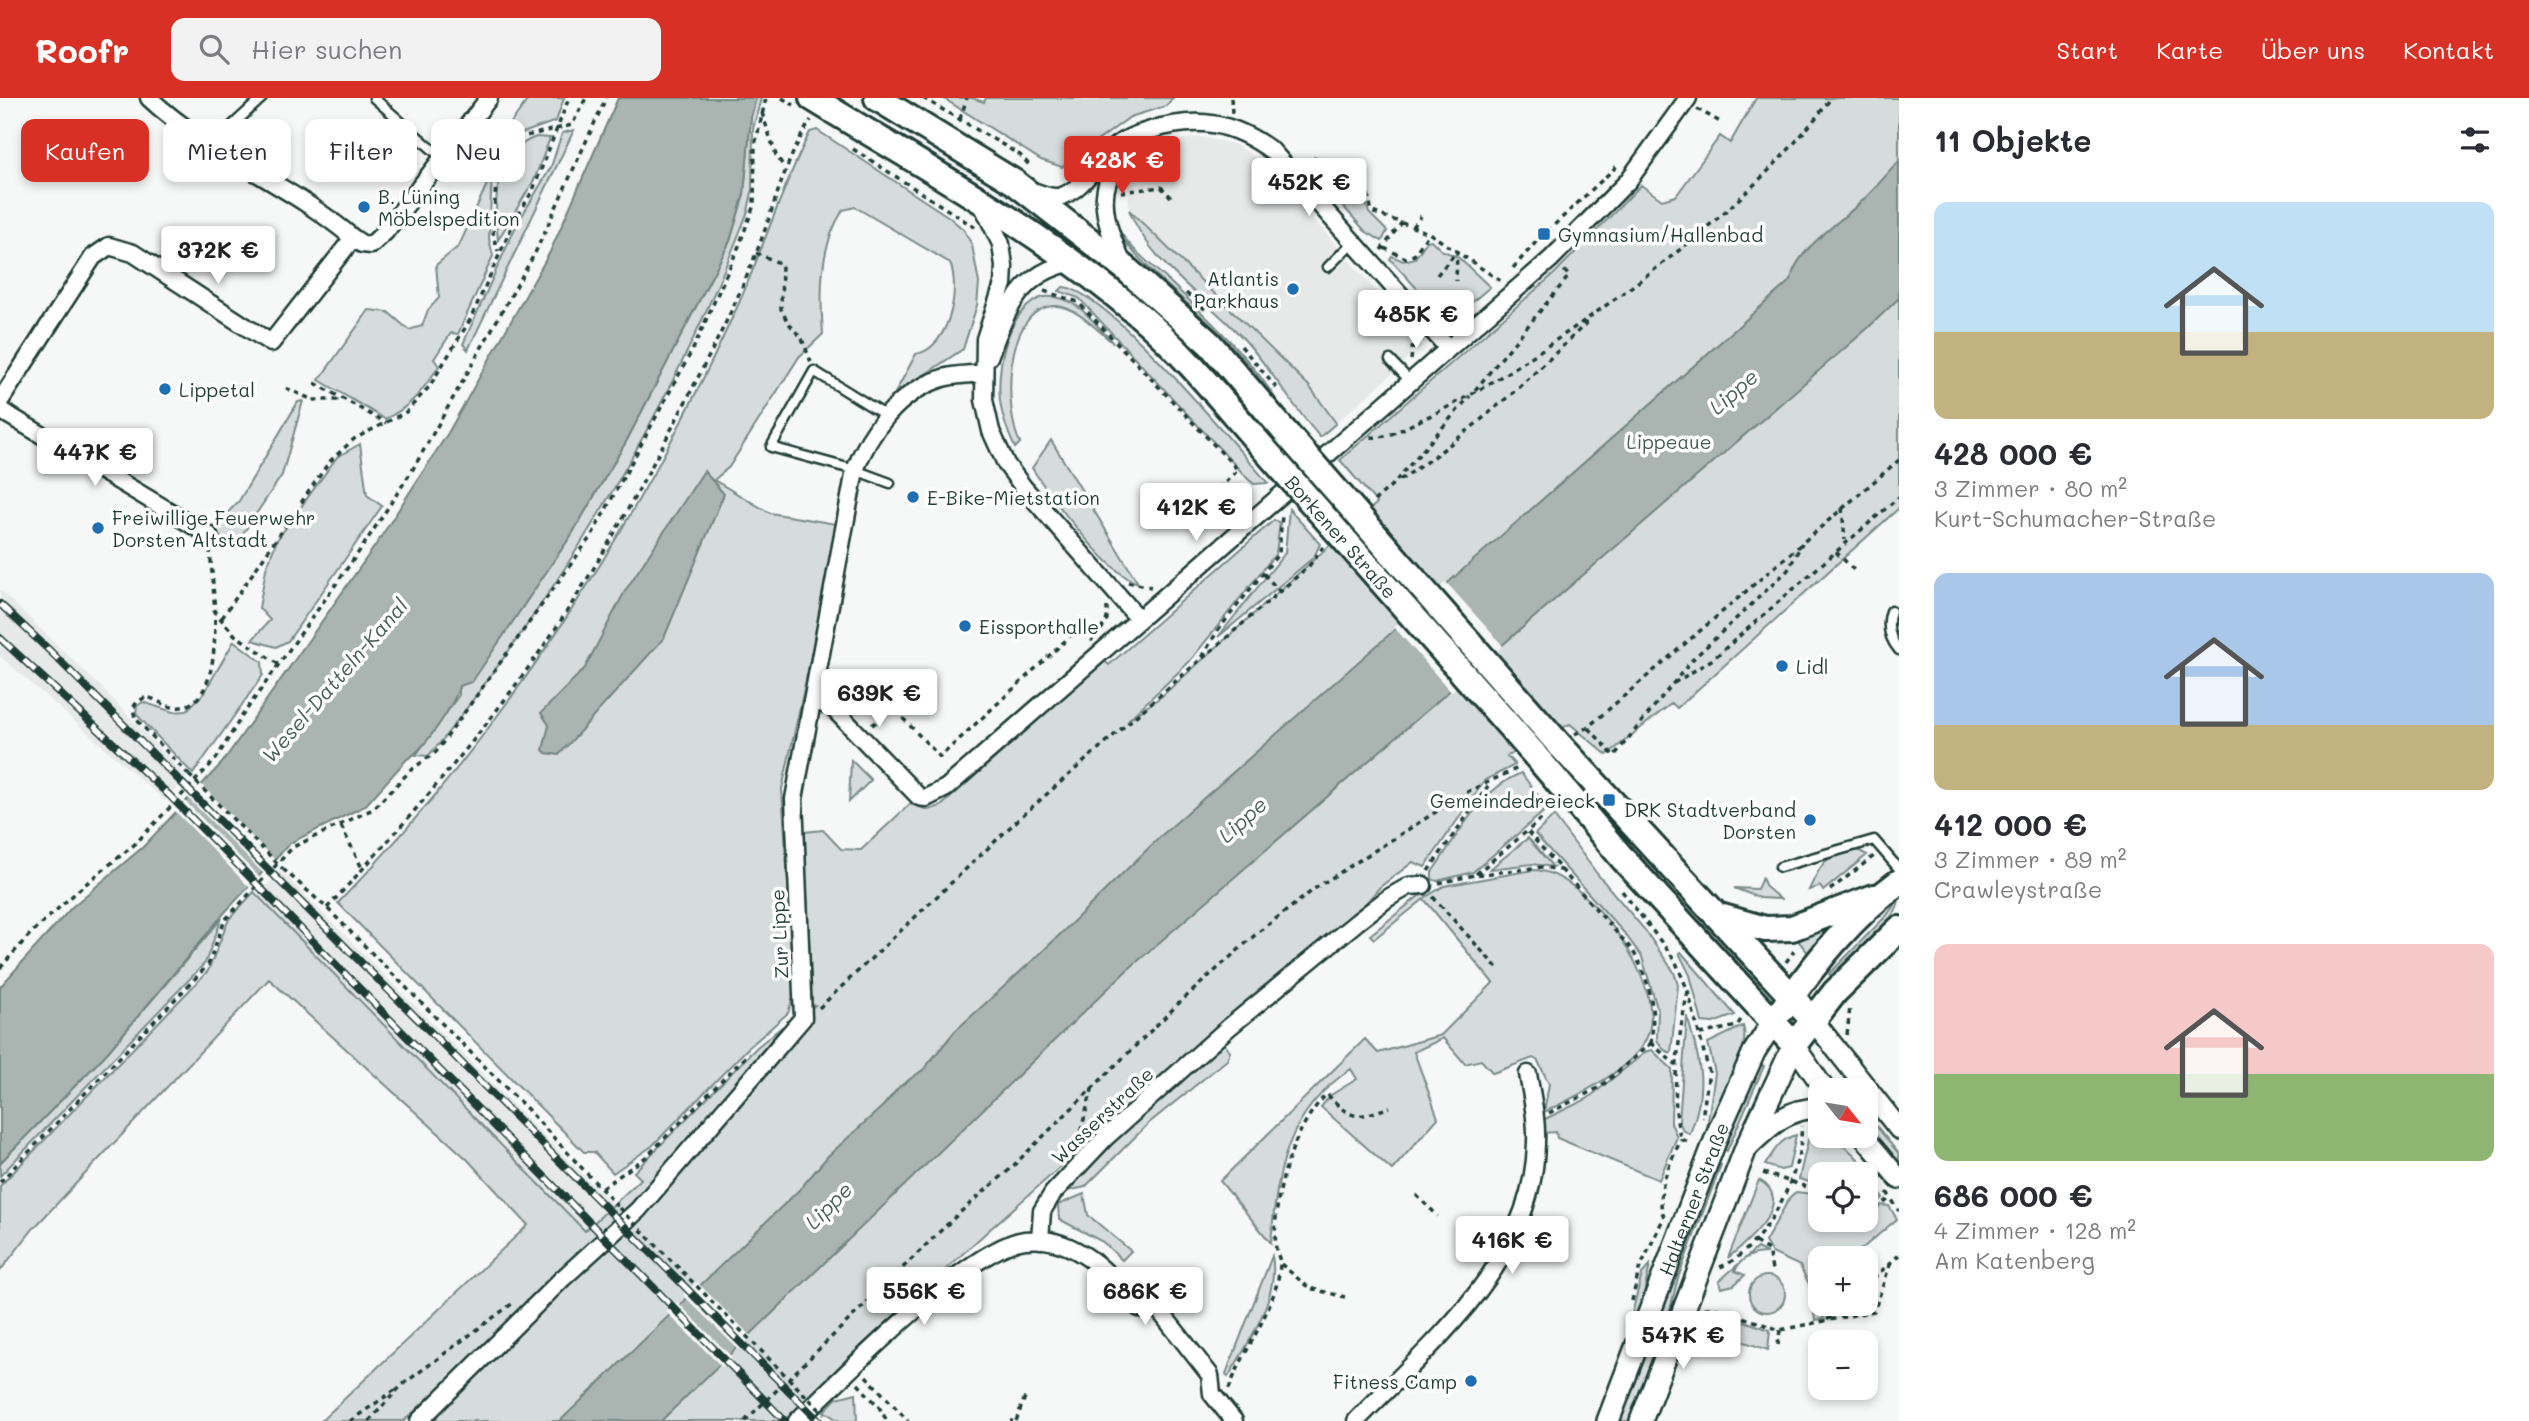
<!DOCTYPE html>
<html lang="de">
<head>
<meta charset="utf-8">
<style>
  body { margin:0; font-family:Mali,sans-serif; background:#f2f2f3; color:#2b2b33; height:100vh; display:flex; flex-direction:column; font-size:26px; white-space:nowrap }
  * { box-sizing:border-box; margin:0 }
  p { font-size:23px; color:#7c7c81 }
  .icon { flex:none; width:38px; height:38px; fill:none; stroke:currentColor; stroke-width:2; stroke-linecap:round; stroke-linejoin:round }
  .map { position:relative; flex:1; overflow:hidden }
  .side { display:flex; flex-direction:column; background:#fff; width:630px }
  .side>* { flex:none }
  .guide { position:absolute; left:21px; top:21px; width:665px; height:63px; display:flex; gap:14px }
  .needle { width:46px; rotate:120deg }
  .tools { position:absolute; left:1808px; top:980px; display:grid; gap:14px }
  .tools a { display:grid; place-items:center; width:70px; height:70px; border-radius:14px; background:#fff; box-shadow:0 4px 10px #0003; font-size:35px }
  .price { position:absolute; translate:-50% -60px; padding:0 16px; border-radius:7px; background:#fff; color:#222; font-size:23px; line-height:46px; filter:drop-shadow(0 2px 4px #0008) }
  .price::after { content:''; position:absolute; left:50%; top:42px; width:21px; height:16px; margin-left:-10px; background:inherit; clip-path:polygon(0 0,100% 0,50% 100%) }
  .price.on { background:#d93025; color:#fff }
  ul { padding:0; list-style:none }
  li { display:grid; align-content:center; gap:14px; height:371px; padding:0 35px }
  li span { display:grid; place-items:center; height:217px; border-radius:14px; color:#555 }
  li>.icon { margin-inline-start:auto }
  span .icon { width:126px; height:126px; fill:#fffc; stroke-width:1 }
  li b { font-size:30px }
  h2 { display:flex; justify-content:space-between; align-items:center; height:84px; padding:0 35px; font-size:30px }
  .pill { padding:0 24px; border-radius:14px; background:#fff; box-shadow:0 4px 10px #0003; font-size:24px; line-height:63px }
  .pill.on { background:#d93025; color:#fff }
  header { display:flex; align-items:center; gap:42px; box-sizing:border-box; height:98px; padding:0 35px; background:#d93025; color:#fff }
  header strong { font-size:33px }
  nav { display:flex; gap:38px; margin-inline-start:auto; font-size:24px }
  .search { width:490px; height:63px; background:#f2f2f3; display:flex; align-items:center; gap:18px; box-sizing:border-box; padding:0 24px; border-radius:14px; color:#7c7c81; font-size:26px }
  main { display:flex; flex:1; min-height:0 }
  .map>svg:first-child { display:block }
</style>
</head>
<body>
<header>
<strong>Roofr</strong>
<div class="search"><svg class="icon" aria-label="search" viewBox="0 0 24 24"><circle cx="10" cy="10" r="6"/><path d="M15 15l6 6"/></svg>Hier suchen</div>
<nav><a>Start</a><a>Karte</a><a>Über uns</a><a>Kontakt</a></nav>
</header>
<main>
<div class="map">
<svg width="1899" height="1323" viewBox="0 0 1899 1323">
  <rect width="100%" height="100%" fill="#f6f7f7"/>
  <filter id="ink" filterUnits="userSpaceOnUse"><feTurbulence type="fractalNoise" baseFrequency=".0143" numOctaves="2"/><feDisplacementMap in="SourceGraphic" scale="14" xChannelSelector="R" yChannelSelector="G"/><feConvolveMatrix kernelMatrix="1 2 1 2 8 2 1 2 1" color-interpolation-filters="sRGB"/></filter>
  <g filter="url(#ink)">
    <path fill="#e6e9e8" d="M1199,39l35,7 31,19 144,166 4,13 -3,12 -8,11 -66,58 -27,-37 -180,-176 -1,-33 7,-13 12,-13 16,-8z
      M0,492l106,102 81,85 -22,24 -165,-145z
      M281,773l337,339 -28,26 -334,-341z"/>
    <path fill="#d6dcdb" stroke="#7a8c88" stroke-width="2" d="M529,0h35l-8,23 -36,13 -16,12 -5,-7z
      M756,0h5l-8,31 -1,63 -4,19c-74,193 -181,370 -308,532l-12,13 -12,-1 43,-60v-9l13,-5 100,-147 55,-94 103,-199 14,-47 7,-78z
      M943,0h29l12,4 2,-4h187l-7,8 -36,11 -68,50 -21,-7z
      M1756,0h143v410l-222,200 -5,-5 -65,52 -37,-31 -63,32 8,9 -30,15 -60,87 -12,-5 -33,25 -21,24 -130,107 -240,212 -140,127 -62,64h-365l124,-136v-2l-30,33 -112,105h-83l207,-196 -61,-66 -198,-180 -236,250 -33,42v-85l208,-215 21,-52 25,-27 331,339 56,-52 -7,-7 123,-125 26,-21 -111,132 143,-153h-3l-8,-173 19,-2 18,19 20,1 49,-46 18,6 13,-4 164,-145 4,4 165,-145 6,3 -4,30 -87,109 -61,58 34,-24 215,-193 -37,-43 215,-187 86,-88 21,15 14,-4 44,-60 10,7z
      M574,32l-106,220 -5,-6 53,-118 35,-59 11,-34z
      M817,32l132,87 15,13 8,15 7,38 -2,22 -14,44 -69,46 22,-41c33,-6 45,-64 34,-91l-95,-56 -12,3c-24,37 -23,82 -20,124l-24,23 -70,110 -15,13 56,33 66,11 -12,74 -42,191 13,203 -7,21 -41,36 -95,97 -39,27 -19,-21h-10l-246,-249c168,-172 302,-381 401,-600 25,-57 43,-116 71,-171z
      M536,39l14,1 -16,42 -36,60c-5,-39 -4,-88 38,-103z
      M1318,64l42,21 9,30 18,18 -5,10 -17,-10 -52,-59z
      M492,75l-3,66 4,17 -35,78 -7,-1 -17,26 5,7c-16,24 -28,41 -54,53l-66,-39 50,-70 19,2 21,18 13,-4 6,-16 11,-12 -3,-33 23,-19z
      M1129,112l180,176 27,37 -16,14c-29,-32 -49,-69 -79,-101 -38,-40 -91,-73 -112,-126z
      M1116,127c13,24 36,40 56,59 40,38 82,77 110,125l-5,-2c-16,-30 -40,-56 -64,-80 -19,-19 -94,-80 -97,-102z
      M1431,142l10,10 17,7 32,30 -25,21 -20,4 -13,-7 -42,-46 2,-3 11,5 12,-3 12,-17z
      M1063,189c43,2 172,159 205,196l-14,1 -5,-4 -170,-182 -20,-7z
      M1043,199c33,-4 50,25 70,46 -15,-12 -38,-38 -59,-37 -51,3 -50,105 -34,137l-5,5c-7,-15 -13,-30 -15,-47 -3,-34 6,-91 43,-104z
      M303,303l-21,74 -48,72 -23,-17 28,-29 59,-99z
      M1051,342l87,143c-29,-8 -89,-88 -106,-115z
      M360,346l7,51 15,11 -94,135 -12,6 -24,-7 18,-20 -11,-12 7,-39 11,-29 60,-83z
      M1289,411l31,35 -6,13 -96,80 67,-84z
      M234,543l28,21 1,13 -70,99 -57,-60 1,-8 6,-4 30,10 13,-1 18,-18z
      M1548,649c69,79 144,153 213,233l-3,5 -216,-234z
      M851,662l20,20 -22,22z
      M1521,675l27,35 -75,64 -36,9 -5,-2v-7c25,-35 47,-82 89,-99z
      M1554,718l44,59 46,54 30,43 4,13 -7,68 -7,-3 -7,-10 1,-29 -16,-54 -17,-23 -90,-100z
      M1528,740l25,29 -21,-3 -42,5z
      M1854,750l13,7 -44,36 -3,-5 -11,4c13,-28 15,-33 45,-42z
      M1533,772c53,0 136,115 114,167 -14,33 -72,60 -103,75l5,-28 -11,-23 -5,-3 -40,15 -12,-13 -16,4 -22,-26 -29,14 24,66 -46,52 -71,-63 10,-12 26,-16 -6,-10c-65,43 -74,101 -80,174l-51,-62 145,-142 13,14 63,-18 52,-52 -69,-84 -50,40 -4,-4 49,-39 7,-2v3l18,-11z
      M1762,780l4,9 14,12 -20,-1 -26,-10 23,1z
      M1899,800c0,23 -50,61 -66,80l-4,-4 58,-59z
      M222,820l-17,45 -205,213v-13l107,-110z
      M1825,829l5,3 -21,24 -13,-16z
      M1681,854l54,63 -22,8 -11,-1 -12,-47 -11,-22z
      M1687,918c13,45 21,71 3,118l-7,-4 -4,-8z
      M1743,928c9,24 -25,79 -36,102l8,-55 -7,-30z
      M1223,944l7,10 -3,8 -78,63 -64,64 -18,4 12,-20z
      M1652,952l20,19 -1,54 6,14 -18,43 -102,-42 -1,-6 -13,1v-13l44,-21 60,-48z
      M1759,966l5,2 -37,85 -6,-3z
      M1866,1015l33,41v10l-33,-41z
      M1796,1037l-7,33 -8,2 -16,-5c9,-14 15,-26 31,-30z
      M1809,1038c38,-2 58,32 74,62l-5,4 -12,-4v-24h-46v11l-21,-6z
      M1716,1065l5,2 -43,113 -15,59 -32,84h-14z
      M1759,1082c38,21 -11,61 -31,78z
      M1796,1094l24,3v25h46v-16l23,2 8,13 -46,39h-31v46h19l-17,15 -7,1 -6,-36 -9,-18 -28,-13 -7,-11 25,-45z
      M1084,1096l4,21 43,36 -9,9 -19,-18 -44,-23 -1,-14z
      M1757,1150l10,5c-14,0 -26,4 -32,18l10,4 -11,10 -13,3 -2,-7z
      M1272,1158c8,40 -24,88 -44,121l-2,-3z
      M1650,1167l-11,51 -10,10 13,-52z
      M1749 1196a18 18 0 1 1 36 0a18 18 0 1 1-36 0Z
      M1718,1214l52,18 -2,20 -68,-23 7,-14z
      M856,1295l1,28h-18l-15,-10 13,-13z"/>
    <path fill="#aab5b1" stroke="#72857f" stroke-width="2" d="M618,0h138l-5,19 -7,77 -14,47 -103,199 -55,94 -100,148 -13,4c-3,16 -36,66 -52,73l-42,47 -75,37 -64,68 -119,142 -107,110v-176l72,-80 71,-60 79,-84 155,-220 71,-110 102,-181z
      M1899,63v137l-31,30 -744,645 -463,448h-101l240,-232 28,-33 55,-50 16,-19 25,-18 31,-38 87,-79 120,-117 629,-555c4,-30 51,-59 71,-79 13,-12 25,-27 37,-40z
      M704,373l20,23 -60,144 -105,117 -13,-2 -3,-3 6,-25 -8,-12 44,-45 40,-77z"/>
    <path fill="#f6f7f7" d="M1446,484l57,64 -52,46 -57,-65z
      M199,684l78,80 -12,13 -79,-79z
      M183,701l78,80 -10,10 -78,-80z
      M697,1184l55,55 -13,13 -56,-55z
      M677,1204l55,55 -10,10 -56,-55z"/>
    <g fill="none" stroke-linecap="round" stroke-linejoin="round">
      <g stroke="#1f3d34" stroke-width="13">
        <path id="service" d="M374,0l68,60
          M210,48l52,-48
          M1328,169l26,-26
          M1390,262l20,21
          M885,317l-71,-44 -43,76 84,23 35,13
          M1891,513c-5,15 -2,27 8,39
          M1780,769l94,-27 25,29"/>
      </g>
      <g stroke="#1f3d34" stroke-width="21">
        <path id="minor" d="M149,0c61,57 141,86 204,140
          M1036,94c8,3 17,7 26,4 22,-8 36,-36 55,-51 10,-8 22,-11 34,-15 47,-14 82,-8 121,21l175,196
          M981,104l20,42 3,22 -1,18 -18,55 -1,61 7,31 15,33 18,24 114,130
          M1123,166c-24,-54 -30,-84 17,-126
          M989,259c18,-48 31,-85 85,-95
          M0,303l93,-144 16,-11 24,7 138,90 82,-105 9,6 9,1 14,-13 104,-134
          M0,312l209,125
          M812,603l19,5 88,91 7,1 20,-10 605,-529 77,-78 60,-83
          M1040,1142l2,-29 11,-18 52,-55 123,-110 129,-106 31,-24 21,-12 14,-1
          M419,1323l143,-142 76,-69 165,-192 -9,-219 61,-329c15,-39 43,-77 85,-91 13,-5 30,-4 44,-6
          M797,1323c44,-42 172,-174 228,-181 50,-6 85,34 114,68l20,2 51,65 2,19 22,27
          M1356,1323c76,-78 178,-160 180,-278 1,-24 -4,-46 -8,-69"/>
      </g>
      <g stroke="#1f3d34" stroke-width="24">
        <path id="tertiary" d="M1813,922l86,109
          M1794,947l31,45
          M1863,1038l36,43
          M1747,1050c23,-22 40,-40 73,-40"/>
      </g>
      <g stroke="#1f3d34" stroke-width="26">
        <g id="secondary">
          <path id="s1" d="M1608,1323l112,-293 34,-76 19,-30"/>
          <path d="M1641,1323l105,-273 48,-103"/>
        </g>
      </g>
      <g stroke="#1f3d34" stroke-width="30">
        <path id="primary" d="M812,0c112,69 227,131 327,217 47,40 86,90 127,136
          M877,0l137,84 111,86 85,76 76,89
          M1556,643l257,279
          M1535,657l89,105 170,185 41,-53 64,-63
          M1716,817l49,14 27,-1 82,-31
          M1782,912c33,-47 70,-94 117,-128"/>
      </g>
      <path stroke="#1f3d34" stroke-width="3.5" stroke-dasharray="5 5" stroke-linecap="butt" d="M782,0l12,7
        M923,0l97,57 11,12
        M1231,0l1,15
        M1697,11l25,14
        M762,15l14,42 8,12
        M960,21l7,-21
        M472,44l25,18 25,-23 50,-12 14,-27
        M853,51l123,79
        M497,62l-4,76 5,15
        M1308,69l7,-9 14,2 36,22 7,30 57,21 73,49
        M1121,94l40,-5 10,10
        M1413,129l8,-11
        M1384,150l22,10 8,-3 15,-22
        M1381,152l22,-29
        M756,155l26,11 -1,45 6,12 15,18 9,23
        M1513,170l23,-26 81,-76
        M1437,177l20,-24 -1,30
        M1044,193l34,11 160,168 -21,20 20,24
        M1186,195l21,18
        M1374,214l5,-17
        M1441,216l13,3 9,-5
        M1241,248l38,45
        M1411,262l3,-27
        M315,285l71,40
        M286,290l27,12h30
        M1475,292l94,-114 -6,-7
        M1371,339c18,2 38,-12 54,-19 49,-22 93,-52 137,-82 94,-64 201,-145 269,-238
        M1400,382c68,-45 132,-102 189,-160
        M1374,403l20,-18 76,-87
        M1842,410l3,32
        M1836,454l18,18
        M1264,476l16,18
        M1128,484l23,5
        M213,512l22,25 43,29
        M222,520l107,-156 25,-23 52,-27 23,-25 41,-67 44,-98 19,-32 36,-92
        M1101,532l6,-11v-12
        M1203,560l106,-92 14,-19
        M1674,585l39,-24 186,-162
        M872,627l22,-16 46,48 139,-129 14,13
        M1589,630l25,28 78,-96 96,-90 14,-27
        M1575,636l13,-7 311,-267
        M189,677l-54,-57 -2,-10 4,-6 9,-5c12,2 22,13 35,10 49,-8 31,-124 29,-158
        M341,728l21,42
        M1528,734l105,119c17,30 23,58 18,92
        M283,771l44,39 201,202 91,98
        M1428,773l60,-85
        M1476,776l68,-57
        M1439,785l36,-8 67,-8 19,3
        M1830,792l44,-34
        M1622,793l53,69 13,31 21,81 -7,46
        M1433,799l66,73
        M327,810c96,-104 189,-211 262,-332 45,-74 85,-151 124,-228 16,-31 31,-64 44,-97 18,-45 27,-90 54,-131
        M1786,864l8,-11
        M0,870l32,-36 50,-45 53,-43 81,-85 26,-43 121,-170 50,-77 122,-216 71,-155
        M1688,894c-9,37 -19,112 -7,147l9,4
        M819,910l204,-193 178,-156 17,-29 61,-77 3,-38
        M1700,936l37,-8 5,-8
        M1847,937l3,-28
        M1651,945l26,23
        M1549,1015l51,-26 51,-44
        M1078,1043l15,-55
        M1763,1075l57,18
        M0,1084l208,-217 17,-45 68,-73 80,-38 38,-39 25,-18 156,-217 102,-188 45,-101 15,-41 1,-60 11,-47
        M602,1090l44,-31 103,-104
        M1887,1094l12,19
        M1416,1097l22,21
        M1866,1105l13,4 11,-9
        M1664,1119c-10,-24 7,-55 17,-78
        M1755,1144l13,8 4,20
        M1281,1166l28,24 36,9
        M1720,1169c43,-16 85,-96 81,-141
        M1866,1187l33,-30
        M1632,1203l7,-31 25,-53
        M1705,1210l14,1 61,21 94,-19 17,-49
        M1827,1222l18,-16
        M1778,1247l2,-15
        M866,1278l42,45
        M858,1286l21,23 8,14
        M1229,1291c14,-39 48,-82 51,-124 1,-5 -3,-10 -4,-16 -5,-48 16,-122 51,-155 25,27 28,25 63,13
        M350,1323l48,-33
        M369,1323l33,-36 111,-82
        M745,1323l212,-206 51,-44 171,-168 76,-68 62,-48 152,-96 51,-24
        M1010,1323h3
        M1016,1323l9,-24"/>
      <use href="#service" stroke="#fff" stroke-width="8"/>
      <use href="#minor" stroke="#fff" stroke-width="16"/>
      <use href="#tertiary" stroke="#fff" stroke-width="19"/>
      <use href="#secondary" stroke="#fff" stroke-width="21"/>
      <use href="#primary" stroke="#fff" stroke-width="24"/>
      <g stroke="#1f3d34" stroke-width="8">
        <path id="rail" d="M0,506l50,47 769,770
          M0,540l169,157 616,626"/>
      </g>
      <use href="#rail" stroke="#fff" stroke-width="5" stroke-dasharray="16" stroke-linecap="butt"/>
      <g stroke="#1f3d34" stroke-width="30" stroke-linecap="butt">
        <g id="primary-bridge">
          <path d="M1286,335l270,308"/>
          <path id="s2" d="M1266,353l269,304"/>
        </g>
      </g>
      <path stroke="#1f3d34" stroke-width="3.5" stroke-dasharray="5 5" stroke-linecap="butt" d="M189,677l94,94
        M619,1110l205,206"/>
      <use href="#primary-bridge" stroke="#fff" stroke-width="24"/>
    </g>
  </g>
  <g fill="#1f6fb2" stroke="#fff" stroke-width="2.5">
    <circle cx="364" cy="109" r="7"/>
    <rect x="1537" y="129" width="14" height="14" rx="3.5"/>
    <circle cx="1293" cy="191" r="7"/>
    <circle cx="165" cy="291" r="7"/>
    <circle cx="913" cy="399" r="7"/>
    <circle cx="98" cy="430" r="7"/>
    <circle cx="965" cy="528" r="7"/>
    <circle cx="1782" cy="568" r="7"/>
    <rect x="1602" y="695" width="14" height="14" rx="3.5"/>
    <circle cx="1810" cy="722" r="7"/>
    <circle cx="1471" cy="1283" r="7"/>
  </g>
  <g text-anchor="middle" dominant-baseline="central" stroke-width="7" stroke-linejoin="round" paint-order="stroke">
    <g font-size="19" fill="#1f3d34" stroke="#fff" text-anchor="start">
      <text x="378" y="98">B. Lüning<tspan x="378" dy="22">Möbelspedition</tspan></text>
      <text x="1558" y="136">Gymnasium/Hallenbad</text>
      <text x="1279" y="180" text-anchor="end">Atlantis<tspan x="1279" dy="22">Parkhaus</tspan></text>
      <text x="179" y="291">Lippetal</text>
      <text x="927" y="399">E-Bike-Mietstation</text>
      <text x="112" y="419">Freiwillige Feuerwehr<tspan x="112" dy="22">Dorsten Altstadt</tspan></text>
      <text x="979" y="528">Eissporthalle</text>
      <text x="1796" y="568">Lidl</text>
      <text x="1595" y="702" text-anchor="end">Gemeindedreieck</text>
      <text x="1796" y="711" text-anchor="end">DRK Stadtverband<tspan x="1796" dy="22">Dorsten</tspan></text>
      <text x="1457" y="1283" text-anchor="end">Fitness Camp</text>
    </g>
    <g font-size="19" fill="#445d55" stroke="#fff">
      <text x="1669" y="343">Lippeaue</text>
    </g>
    <g font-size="19" fill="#1f3d34" stroke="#fff">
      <text stroke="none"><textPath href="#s2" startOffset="114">Borkener Straße</textPath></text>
      <text transform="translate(779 836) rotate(-93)">Zur Lippe</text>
      <text transform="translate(1102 1017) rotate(-43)">Wasserstraße</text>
      <text stroke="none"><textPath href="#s1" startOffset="238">Halterner Straße</textPath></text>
    </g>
    <g font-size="21" font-style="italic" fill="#49615a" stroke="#fff">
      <text transform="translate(1733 293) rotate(-41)">Lippe</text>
      <text transform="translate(334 582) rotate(-49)">Wesel-Datteln-Kanal</text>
      <text transform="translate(1242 721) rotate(-42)">Lippe</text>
      <text transform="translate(828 1107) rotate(-45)">Lippe</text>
    </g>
  </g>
</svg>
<div class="tools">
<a><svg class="needle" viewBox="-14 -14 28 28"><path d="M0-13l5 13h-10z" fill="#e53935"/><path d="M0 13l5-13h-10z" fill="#7c7c81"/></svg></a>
<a><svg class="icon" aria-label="locate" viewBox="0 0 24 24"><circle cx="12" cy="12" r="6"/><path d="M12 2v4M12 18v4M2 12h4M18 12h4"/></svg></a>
<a>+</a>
<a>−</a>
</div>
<b class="price on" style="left:1122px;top:98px">428K €</b>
<b class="price" style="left:1309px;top:120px">452K €</b>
<b class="price" style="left:218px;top:188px">372K €</b>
<b class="price" style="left:1416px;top:252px">485K €</b>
<b class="price" style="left:95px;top:390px">447K €</b>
<b class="price" style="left:1196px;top:445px">412K €</b>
<b class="price" style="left:879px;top:631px">639K €</b>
<b class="price" style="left:1512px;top:1178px">416K €</b>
<b class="price" style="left:924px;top:1229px">556K €</b>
<b class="price" style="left:1145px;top:1229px">686K €</b>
<b class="price" style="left:1683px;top:1273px">547K €</b>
<div class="guide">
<a class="pill on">Kaufen</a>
<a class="pill">Mieten</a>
<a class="pill">Filter</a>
<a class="pill">Neu</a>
</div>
</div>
<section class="side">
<h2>11 Objekte<svg class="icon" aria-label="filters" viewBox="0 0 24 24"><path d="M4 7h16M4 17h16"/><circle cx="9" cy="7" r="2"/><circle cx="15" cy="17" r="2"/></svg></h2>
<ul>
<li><span style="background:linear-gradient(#bfe0f5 60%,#c2b280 0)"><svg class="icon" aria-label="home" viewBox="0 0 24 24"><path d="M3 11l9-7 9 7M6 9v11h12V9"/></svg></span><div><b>428 000 €</b><p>3 Zimmer · 80 m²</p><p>Kurt-Schumacher-Straße</p></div></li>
<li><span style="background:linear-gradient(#a9c7e8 70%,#c2b280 0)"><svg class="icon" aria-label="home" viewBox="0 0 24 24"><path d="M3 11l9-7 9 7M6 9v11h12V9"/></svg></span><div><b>412 000 €</b><p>3 Zimmer · 89 m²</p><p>Crawleystraße</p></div></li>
<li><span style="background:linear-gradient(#f6c9c9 60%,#8fb573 0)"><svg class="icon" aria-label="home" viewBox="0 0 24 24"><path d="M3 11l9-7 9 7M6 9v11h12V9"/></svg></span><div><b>686 000 €</b><p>4 Zimmer · 128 m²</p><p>Am Katenberg</p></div></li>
</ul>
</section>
</main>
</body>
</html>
